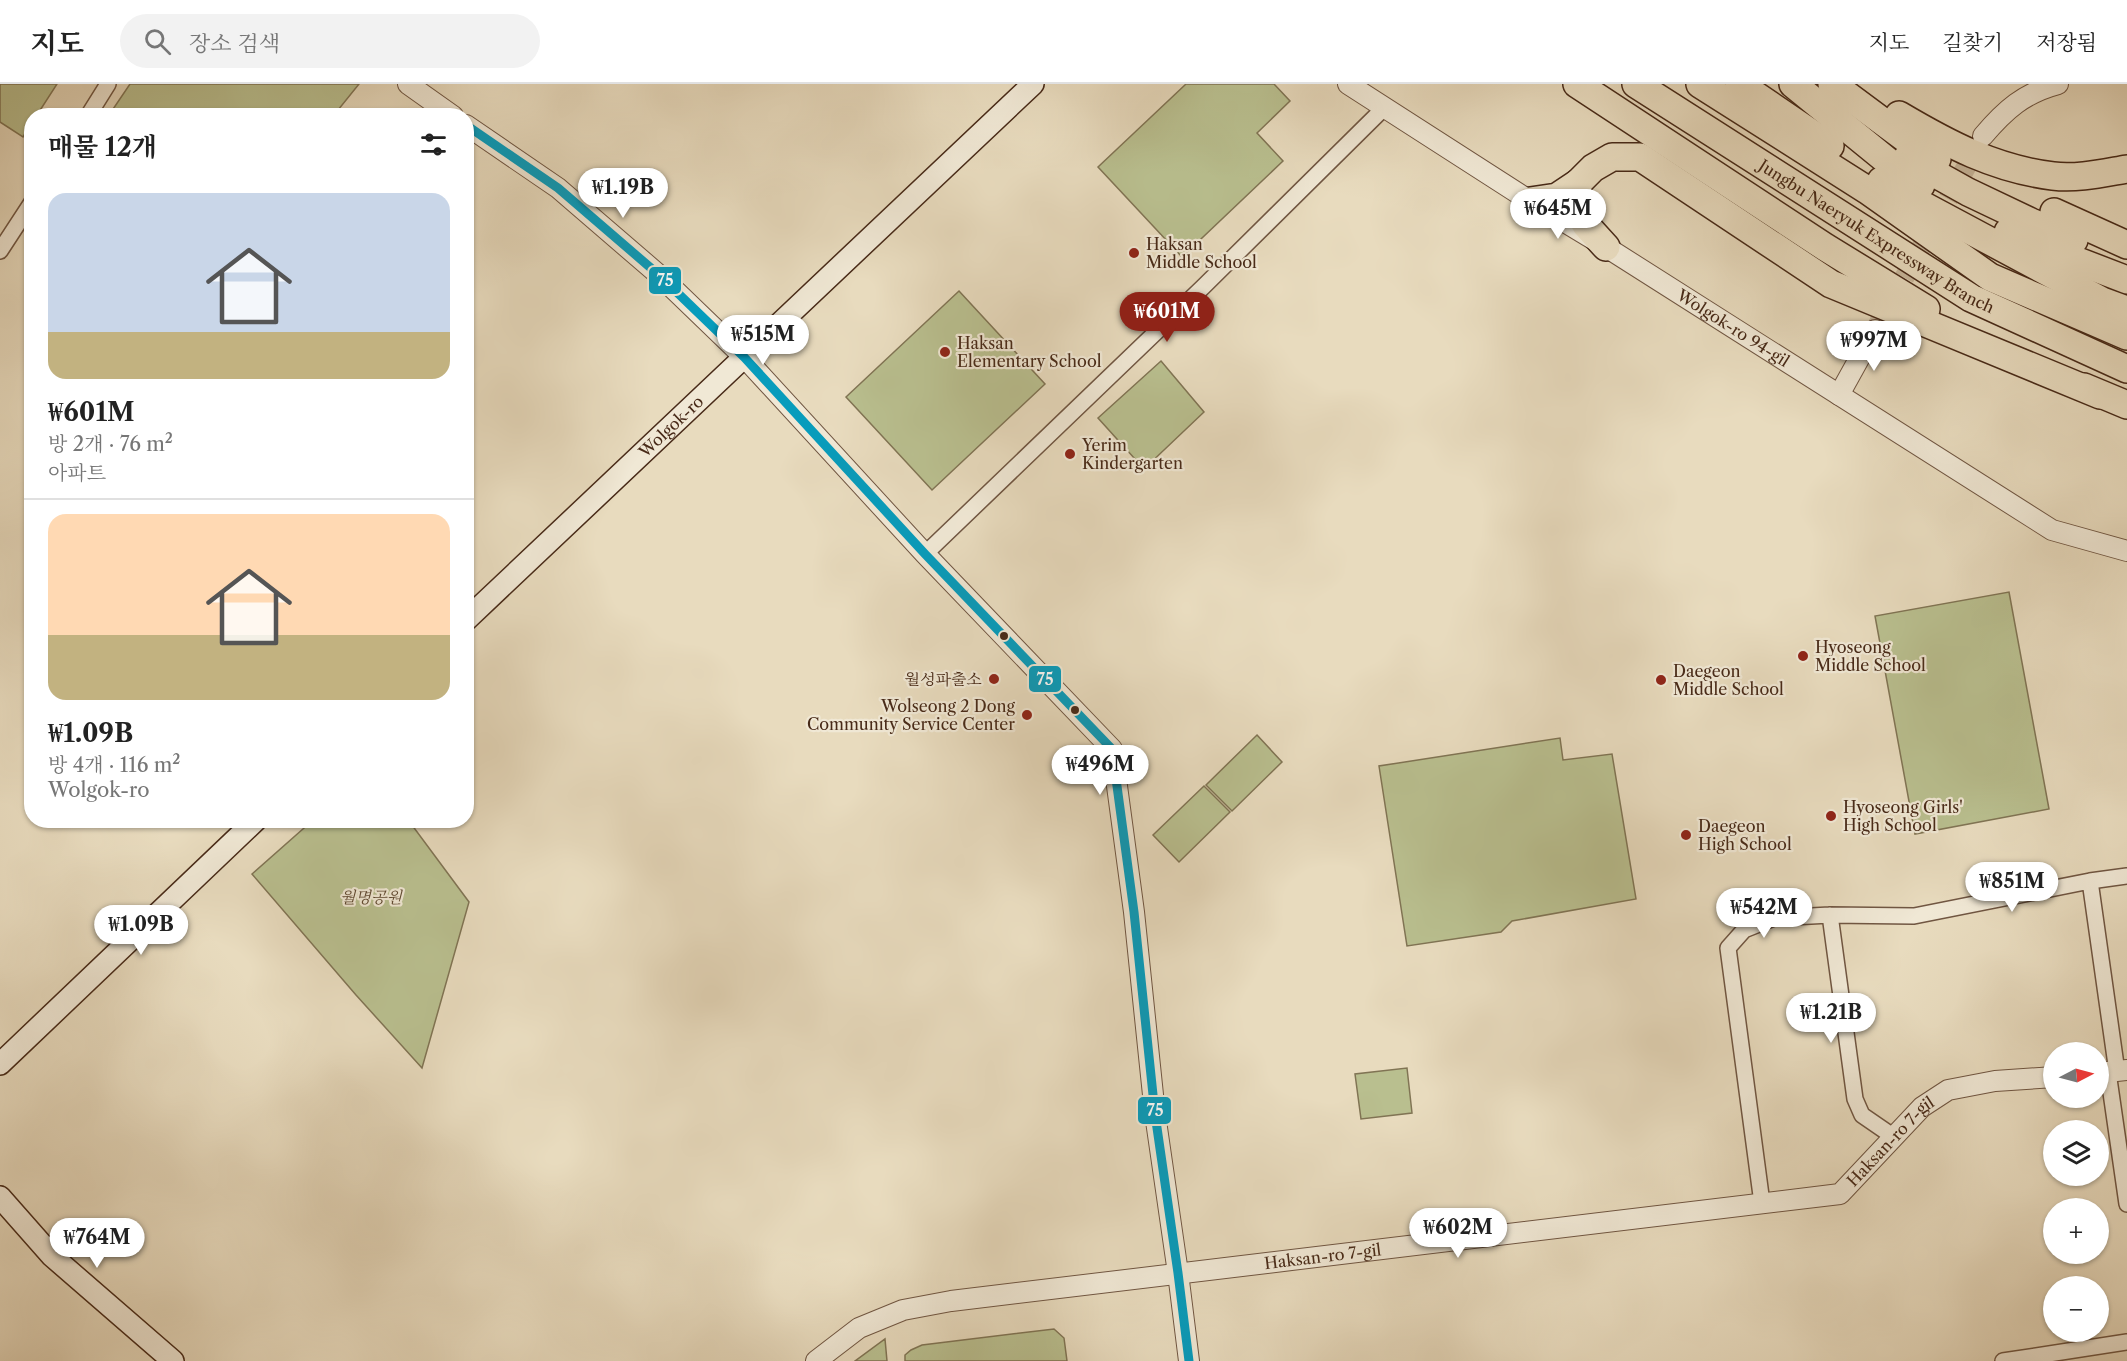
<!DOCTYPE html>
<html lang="ko">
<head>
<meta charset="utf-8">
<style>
  body { margin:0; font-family:"Libre Caslon Text","Noto Serif KR",serif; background:#f2f2f2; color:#222; height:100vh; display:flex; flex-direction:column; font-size:22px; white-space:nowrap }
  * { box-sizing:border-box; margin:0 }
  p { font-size:20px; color:#767676 }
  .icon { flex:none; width:33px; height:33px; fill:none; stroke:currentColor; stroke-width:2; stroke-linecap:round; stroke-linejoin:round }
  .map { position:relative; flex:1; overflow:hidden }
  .side { position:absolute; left:24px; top:24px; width:450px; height:720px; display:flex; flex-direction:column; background:#fff; border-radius:24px; box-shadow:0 2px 4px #0004 }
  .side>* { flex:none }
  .needle { width:39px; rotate:84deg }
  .tools { position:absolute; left:2043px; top:958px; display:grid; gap:12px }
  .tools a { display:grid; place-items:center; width:66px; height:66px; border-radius:50%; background:#fff; box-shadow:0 2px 4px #0004; font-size:30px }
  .price { position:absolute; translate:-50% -51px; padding:0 14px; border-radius:21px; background:#fff; color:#222; font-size:20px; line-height:39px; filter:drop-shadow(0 2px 3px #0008) }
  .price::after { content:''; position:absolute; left:50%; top:36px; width:18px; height:14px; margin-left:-9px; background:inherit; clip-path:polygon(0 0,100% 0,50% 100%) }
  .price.current { background:#8f2418; color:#fff }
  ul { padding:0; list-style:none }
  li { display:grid; align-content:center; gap:12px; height:318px; padding:0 24px }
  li+li { border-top:2px solid #e0e0e0 }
  li span { display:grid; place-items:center; height:186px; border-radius:18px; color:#555 }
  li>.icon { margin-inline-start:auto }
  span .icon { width:108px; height:108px; fill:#fffc; stroke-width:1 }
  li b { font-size:26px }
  h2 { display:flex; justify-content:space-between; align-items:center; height:72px; padding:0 24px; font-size:26px }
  header { display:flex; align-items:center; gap:36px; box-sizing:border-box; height:84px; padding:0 30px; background:#fff; border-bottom:2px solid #e0e0e0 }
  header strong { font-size:28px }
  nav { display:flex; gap:33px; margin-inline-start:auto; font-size:21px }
  .search { width:420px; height:54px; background:#f2f2f2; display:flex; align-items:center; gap:15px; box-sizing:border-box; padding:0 21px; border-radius:33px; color:#767676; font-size:22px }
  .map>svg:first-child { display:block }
</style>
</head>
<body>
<header>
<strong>지도</strong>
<div class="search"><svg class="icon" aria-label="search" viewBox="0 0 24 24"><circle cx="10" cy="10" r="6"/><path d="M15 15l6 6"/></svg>장소 검색</div>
<nav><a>지도</a><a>길찾기</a><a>저장됨</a></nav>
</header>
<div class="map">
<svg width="2127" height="1277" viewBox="0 0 2127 1277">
  <rect width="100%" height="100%" fill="#e8dbbe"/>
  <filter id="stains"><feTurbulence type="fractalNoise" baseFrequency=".00333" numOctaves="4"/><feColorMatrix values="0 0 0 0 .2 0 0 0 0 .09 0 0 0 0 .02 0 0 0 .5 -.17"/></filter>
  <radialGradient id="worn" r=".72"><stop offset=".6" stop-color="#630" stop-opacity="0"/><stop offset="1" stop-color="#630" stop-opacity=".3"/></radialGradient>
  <path fill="#b9bf8f" stroke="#807454" stroke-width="1.5" d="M0,0h57l-20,31 -5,1 -1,7 -8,14 -23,-15z
    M130,0h229l-25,31h-225z
    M1186,0h88l16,17 -33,32 26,28 -101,96 -84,-90z
    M959,207l86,93 -113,106 -86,-93z
    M1161,277l43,51 -60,57 -46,-51z
    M2009,508l40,217 -134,25 -40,-218z
    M1257,651l25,27 -50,49 -26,-26z
    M1560,654l3,22 49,-6 24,145 -124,22 -11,11 -94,14 -28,-180z
    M1204,702l26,26 -51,50 -26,-27z
    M312,737h97l60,81 -47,166 -66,-73 -104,-121z
    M1407,984l5,45 -51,6 -6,-45z
    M1054,1245l10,9 3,23h-162v-6l6,-5 11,-5z
    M885,1255l2,22h-32z"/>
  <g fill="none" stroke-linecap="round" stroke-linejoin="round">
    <path stroke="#c8b89d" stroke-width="20" stroke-dasharray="20 10" stroke-linecap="butt" d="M1875,246l104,-186"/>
    <g stroke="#705642" stroke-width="18">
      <path id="minor" d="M88,32l20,-32
        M0,167l32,-49
        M925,470l278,-267 182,-180
        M2090,797l37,-5
        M1830,831l25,184 7,16 32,22
        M2108,988l19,132
        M1762,1119l-34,-255 16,-18 30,-12 56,-3 84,1 176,-35 27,191
        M2003,1277l124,-19"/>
    </g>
    <g stroke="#705642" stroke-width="22">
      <g id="tertiary">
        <path d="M408,0l45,32"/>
        <path id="s1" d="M1348,0l182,117 76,46 446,283 75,21"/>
        <path d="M466,41l92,63 101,87 85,82 181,197 187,195 22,163 21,202 23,159 11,88"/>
        <path d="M1983,52c22,-26 41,-43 75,-52"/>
        <path d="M1839,311l36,-65"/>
        <path d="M2098,989l29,-3"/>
        <path id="s2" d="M816,1277l43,-33 44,-18 48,-9 889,-107 82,-87 26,-17 47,-9 59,-4"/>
      </g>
    </g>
    <g stroke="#482a18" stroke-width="24">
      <g id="secondary">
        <path id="s3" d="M466,536l567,-536"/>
        <path d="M0,980l256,-244"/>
        <path d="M0,1113l52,59 121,105"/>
      </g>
    </g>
    <g stroke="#482a18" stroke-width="30">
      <g id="motorway">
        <path d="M1577,0l248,163 101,62"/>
        <path id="s4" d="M1636,0l335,214 156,71"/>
        <path d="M1700,0l167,106 123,87 137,59"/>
        <path d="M1739,0l91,62"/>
        <path d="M1793,0l114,93 14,8"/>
        <path d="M1832,0l93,69 12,6"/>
        <path d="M1899,31c49,29 96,54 154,61 24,3 50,-3 74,-7"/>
        <path d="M1907,74l61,34 63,30 43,18"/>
        <path d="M1881,97l17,11 204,109 25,9"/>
        <path d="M1530,117l27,-4 21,-14"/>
        <path d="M2054,128l73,33"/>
        <path d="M2008,148l15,8 104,40"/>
        <path d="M1606,163l-20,-22 -7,-12 -2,-18 1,-12 15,-15 19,-11h28l191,127 269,111"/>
        <path d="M2084,303l43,18"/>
      </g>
    </g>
    <use href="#minor" stroke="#f0e8d5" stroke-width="15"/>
    <use href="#tertiary" stroke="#f0e8d5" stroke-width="20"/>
    <use href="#secondary" stroke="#f0e8d5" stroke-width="21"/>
    <use href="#motorway" stroke="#e8dbbe" stroke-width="27"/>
    <g stroke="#f0e8d5" stroke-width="14">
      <path id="bus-1" d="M466,41l92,63 101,87 85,82 181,197 187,195 22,163 21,202 23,159 11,88"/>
    </g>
    <use href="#bus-1" stroke="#079cbc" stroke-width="9"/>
  </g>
  <g fill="#8f2418" stroke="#f0e8d5" stroke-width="2">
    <circle cx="1134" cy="169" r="6"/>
    <circle cx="945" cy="268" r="6"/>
    <circle cx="1070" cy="370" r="6"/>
    <circle cx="1803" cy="572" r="6"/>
    <circle cx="994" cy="595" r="6"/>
    <circle cx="1661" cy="596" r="6"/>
    <circle cx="1027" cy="631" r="6"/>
    <circle cx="1831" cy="732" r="6"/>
    <circle cx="1686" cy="751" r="6"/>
  </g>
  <g fill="#482a18" stroke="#f0e8d5" stroke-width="2">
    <circle cx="1004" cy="552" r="5"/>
    <circle cx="1075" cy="626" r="5"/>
  </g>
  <g text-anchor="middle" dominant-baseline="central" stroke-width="4.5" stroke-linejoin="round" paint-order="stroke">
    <g font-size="16" fill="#482a18" stroke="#f0e8d5">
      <text stroke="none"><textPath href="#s4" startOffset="285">Jungbu Naeryuk Expressway Branch</textPath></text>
      <text stroke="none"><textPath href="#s1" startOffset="456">Wolgok-ro 94-gil</textPath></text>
      <text stroke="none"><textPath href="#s3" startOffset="282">Wolgok-ro</textPath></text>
      <text stroke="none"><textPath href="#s2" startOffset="1119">Haksan-ro 7-gil</textPath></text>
      <text stroke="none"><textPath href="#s2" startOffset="525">Haksan-ro 7-gil</textPath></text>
    </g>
    <g font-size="16" fill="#482a18" stroke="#f0e8d5" text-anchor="start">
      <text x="1146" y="160">Haksan<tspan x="1146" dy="18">Middle School</tspan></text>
      <text x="957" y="259">Haksan<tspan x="957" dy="18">Elementary School</tspan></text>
      <text x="1082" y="361">Yerim<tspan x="1082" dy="18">Kindergarten</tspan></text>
      <text x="1815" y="563">Hyoseong<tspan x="1815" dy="18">Middle School</tspan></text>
      <text x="1673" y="587">Daegeon<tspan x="1673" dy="18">Middle School</tspan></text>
      <text x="982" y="595" text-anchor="end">월성파출소</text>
      <text x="1015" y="622" text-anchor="end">Wolseong 2 Dong<tspan x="1015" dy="18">Community Service Center</tspan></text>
      <text x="1843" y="723">Hyoseong Girls'<tspan x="1843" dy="18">High School</tspan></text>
      <text x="1698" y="742">Daegeon<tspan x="1698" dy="18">High School</tspan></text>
    </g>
    <g font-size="16" font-style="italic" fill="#5f4830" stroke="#f0e8d5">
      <text x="371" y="813">월명공원</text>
    </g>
  </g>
  <g stroke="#f0e8d5" stroke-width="2">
    <rect x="648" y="182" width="34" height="29" rx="6" fill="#079cbc"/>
    <rect x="1028" y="581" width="34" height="28" rx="6" fill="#079cbc"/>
    <rect x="1137" y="1012" width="35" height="29" rx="6" fill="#079cbc"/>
  </g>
  <g font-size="16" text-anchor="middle" font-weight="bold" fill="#fff">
    <text x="665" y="202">75</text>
    <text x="1045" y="601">75</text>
    <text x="1155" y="1032">75</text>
  </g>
  <rect width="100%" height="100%" filter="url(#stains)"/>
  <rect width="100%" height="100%" fill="url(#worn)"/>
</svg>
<div class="tools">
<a><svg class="needle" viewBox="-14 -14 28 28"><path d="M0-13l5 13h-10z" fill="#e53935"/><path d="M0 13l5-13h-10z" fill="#767676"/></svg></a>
<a><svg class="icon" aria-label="layers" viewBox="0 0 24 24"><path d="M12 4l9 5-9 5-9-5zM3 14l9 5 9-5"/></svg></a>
<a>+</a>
<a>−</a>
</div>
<b class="price" style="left:623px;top:135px">₩1.19B</b>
<b class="price" style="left:1558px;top:156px">₩645M</b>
<b class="price current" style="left:1167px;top:259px">₩601M</b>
<b class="price" style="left:763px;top:282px">₩515M</b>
<b class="price" style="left:1874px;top:288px">₩997M</b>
<b class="price" style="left:1100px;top:712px">₩496M</b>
<b class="price" style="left:2012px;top:829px">₩851M</b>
<b class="price" style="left:1764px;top:855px">₩542M</b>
<b class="price" style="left:141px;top:872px">₩1.09B</b>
<b class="price" style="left:1831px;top:960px">₩1.21B</b>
<b class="price" style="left:1458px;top:1175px">₩602M</b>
<b class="price" style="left:97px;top:1185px">₩764M</b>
<section class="side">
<h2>매물 12개<svg class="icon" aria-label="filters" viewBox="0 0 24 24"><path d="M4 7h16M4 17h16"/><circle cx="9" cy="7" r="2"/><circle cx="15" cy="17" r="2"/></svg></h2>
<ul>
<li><span style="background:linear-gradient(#c9d6e8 75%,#c2b280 0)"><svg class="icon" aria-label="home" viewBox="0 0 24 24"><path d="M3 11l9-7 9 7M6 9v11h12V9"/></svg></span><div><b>₩601M</b><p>방 2개 · 76 m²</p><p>아파트</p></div></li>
<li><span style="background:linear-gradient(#ffd9b3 65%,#c2b280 0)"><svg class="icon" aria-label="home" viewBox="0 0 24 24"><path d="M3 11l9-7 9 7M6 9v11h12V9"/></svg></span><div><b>₩1.09B</b><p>방 4개 · 116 m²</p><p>Wolgok-ro</p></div></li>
</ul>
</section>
</div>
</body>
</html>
